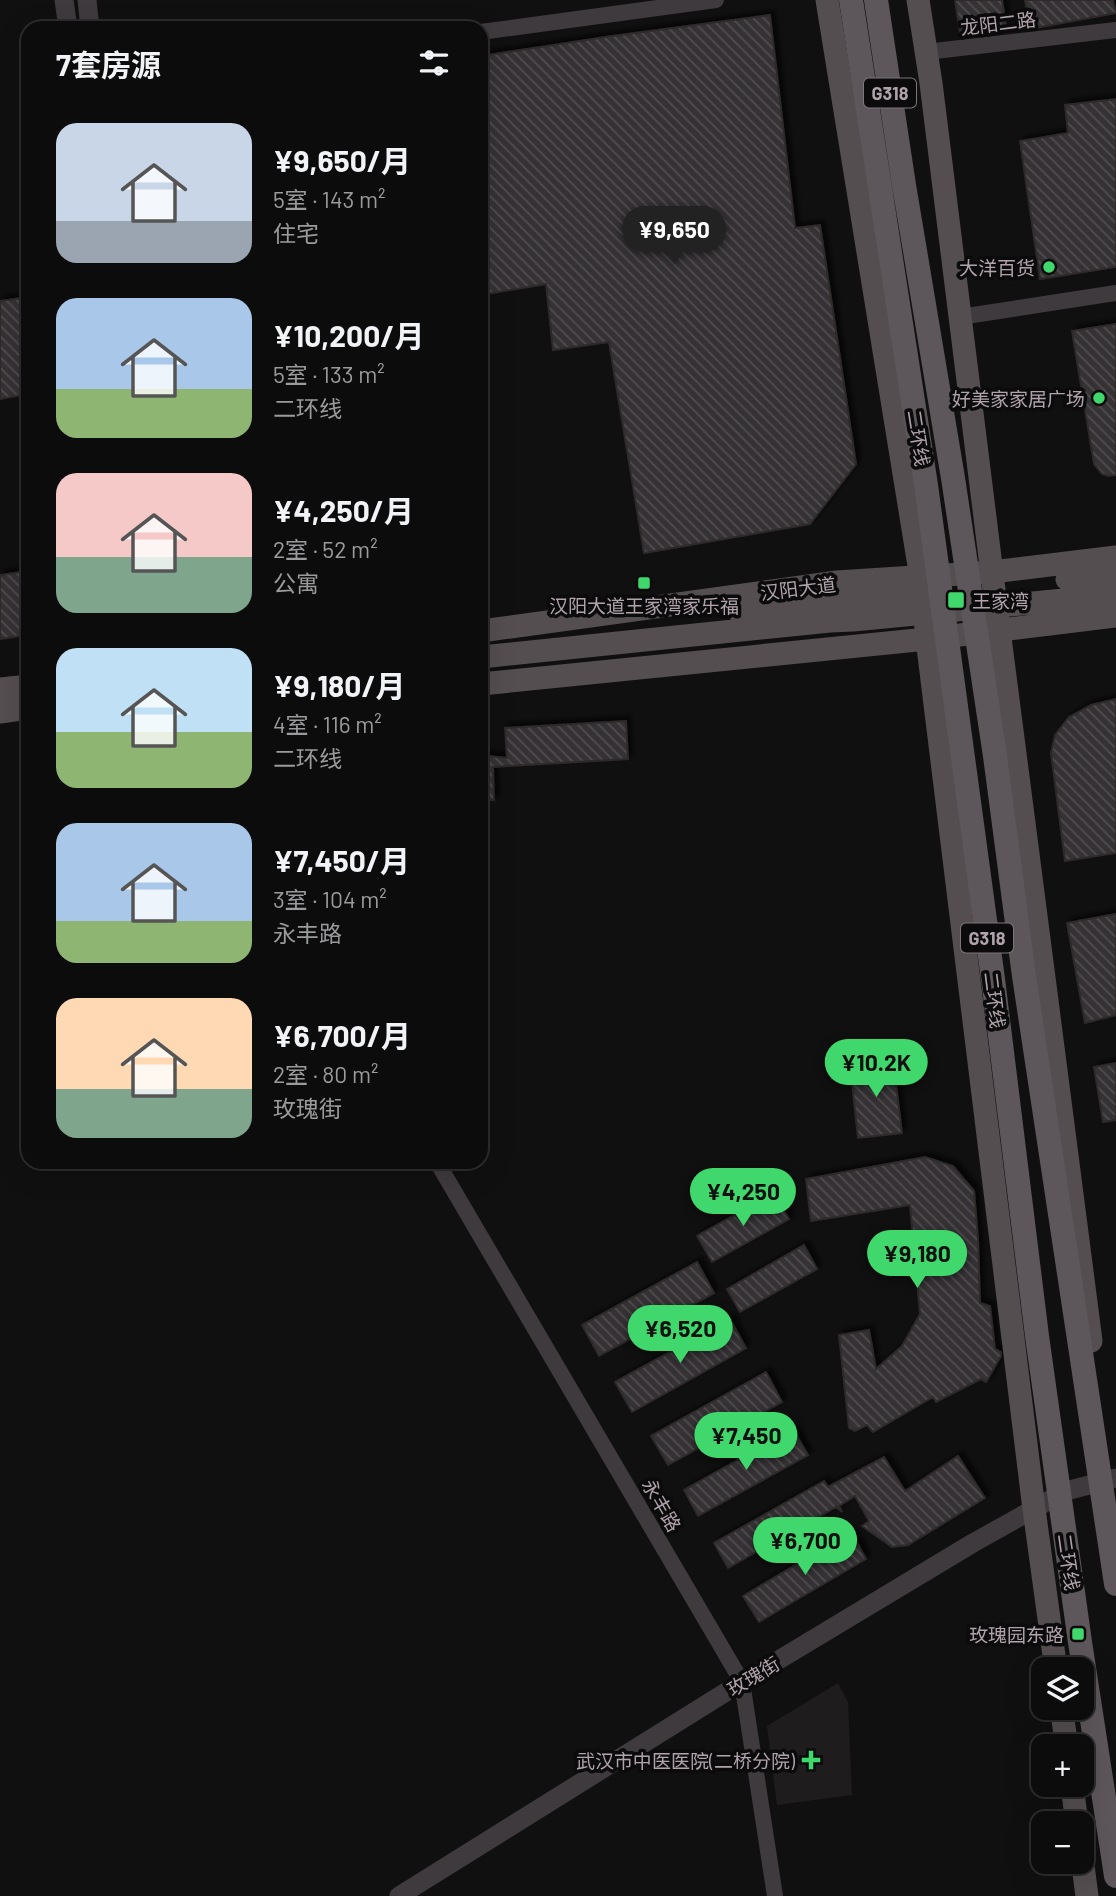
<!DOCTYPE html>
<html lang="zh">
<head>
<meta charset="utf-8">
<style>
  body { margin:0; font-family:Barlow,"Noto Sans SC",sans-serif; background:#161515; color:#f1f3f6; height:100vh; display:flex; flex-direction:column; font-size:26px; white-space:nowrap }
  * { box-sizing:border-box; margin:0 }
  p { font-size:23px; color:#9a9b9d }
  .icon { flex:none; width:38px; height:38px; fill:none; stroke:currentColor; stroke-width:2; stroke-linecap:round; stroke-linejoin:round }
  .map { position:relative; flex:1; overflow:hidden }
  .sheet { position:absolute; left:21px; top:21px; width:467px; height:1148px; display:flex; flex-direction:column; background:#0d0c0c; border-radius:21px; box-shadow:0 7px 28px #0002,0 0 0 2px #2d2c2d }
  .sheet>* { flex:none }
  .controls { position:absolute; left:1031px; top:1657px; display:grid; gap:14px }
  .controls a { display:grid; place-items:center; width:63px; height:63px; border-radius:14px; background:#0d0c0c; box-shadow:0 7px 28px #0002,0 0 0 2px #2d2c2d; font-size:35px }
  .price { position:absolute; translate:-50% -60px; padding:0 16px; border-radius:24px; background:#40d86d; color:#111; font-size:23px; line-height:46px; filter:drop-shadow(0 2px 4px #0008) }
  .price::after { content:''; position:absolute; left:50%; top:42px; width:21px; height:16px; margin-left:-10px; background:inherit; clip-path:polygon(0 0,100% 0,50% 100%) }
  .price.active { background:#222; color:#fff }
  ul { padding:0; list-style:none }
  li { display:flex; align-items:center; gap:21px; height:175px; padding:0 35px }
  li span { display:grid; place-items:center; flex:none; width:196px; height:140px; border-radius:21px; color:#555 }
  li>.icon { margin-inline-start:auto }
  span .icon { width:84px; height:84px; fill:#fffc; stroke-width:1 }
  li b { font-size:30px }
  h2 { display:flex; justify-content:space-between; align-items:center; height:84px; padding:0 35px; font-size:30px }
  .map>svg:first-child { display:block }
</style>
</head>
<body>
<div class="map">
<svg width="1116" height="1896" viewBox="0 0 1116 1896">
  <defs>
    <pattern id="building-back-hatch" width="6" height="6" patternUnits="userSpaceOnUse" patternTransform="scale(1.75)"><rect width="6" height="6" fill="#363234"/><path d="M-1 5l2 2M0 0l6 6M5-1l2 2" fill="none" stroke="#514d4f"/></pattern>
    <filter id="shadow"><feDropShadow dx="4.5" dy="-4.5" stdDeviation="2" flood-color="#0009"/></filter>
  </defs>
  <rect width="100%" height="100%" fill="#111010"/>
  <path fill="#1e1c1d" d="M838,1683l10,19 4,93 -75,10 -10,-79z"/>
  <path fill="url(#building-back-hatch)" stroke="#2d2a2b" stroke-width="2" filter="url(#shadow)" d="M955,0h47l4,25 -46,8z
    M1025,0h88l3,13 -86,16z
    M770,15l25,213 25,-3 36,239 -46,60 -166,29 -35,-211 -56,8 -7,-66 -65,11v-239l131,-20z
    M1116,99v168l-76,12 -20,-138 48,-8 -3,-28z
    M28,297v97l-28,5v-98z
    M1116,324v151l-8,1 -6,-2 -8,-10 -22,-133z
    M28,571v64l-28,4v-64z
    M1116,699v154l-51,8 -14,-108 4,-18 14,-18 22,-12z
    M626,721l2,38 -135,8 1,33h-13v-45l26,3 -2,-30z
    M1116,914v101l-31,8 -18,-100z
    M893,1060l9,73 -44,5 -8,-73z
    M1116,1063v57l-13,2 -9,-55z
    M925,1157l28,9 21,25 4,48 2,64 10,3 5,43 6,3v4l-15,26 -5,-3 -45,23 -3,-5 -60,35 -6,-7 -12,6 -6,-3 -10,-93 30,-5 7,39 26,-23 18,-32 -10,-109 -99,16 -5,-42z
    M774,1193l15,26 -77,43 -15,-26z
    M804,1245l13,24 -77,43 -13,-23z
    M697,1262l17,31 -115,63 -17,-31z
    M730,1319l16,29 -114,64 -17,-30z
    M766,1372l16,30 -114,63 -17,-29z
    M793,1429l15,26 -110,61 -14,-26z
    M958,1456l27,42 -77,47 -16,2 -30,-21 7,-5 -14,-25 -16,10 3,6 -6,-5 -108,61 -14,-25 110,-62 4,6 56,-30 21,34z
    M851,1532l15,27 -107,63 -16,-26z"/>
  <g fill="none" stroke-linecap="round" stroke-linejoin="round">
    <path stroke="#3f3a3d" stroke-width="16" d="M481,32l235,-32
      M926,52l190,-22
      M960,317l156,-24
      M437,1162l305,520 33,214"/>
    <path stroke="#3f3a3d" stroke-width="19" d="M64,0l4,28
      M87,0l3,28
      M399,1896l343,-214 231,-139 93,-52 50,-13"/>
    <path stroke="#544e51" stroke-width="23" d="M827,0l94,578 6,61 107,870 22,161
      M918,0l13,83 68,547 92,711
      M1067,579l49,-5
      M739,611l189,-19
      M481,631l356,-49 155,-10 124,-15
      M481,657l349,-36 23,-1 263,-25
      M481,684l446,-45 189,-23
      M0,689l28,-3
      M0,712l28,-4
      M1061,1708l6,38
      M1072,1785l5,39
      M1082,1858l5,38"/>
    <path stroke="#5d565a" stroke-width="24" d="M851,0l75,485 67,494 44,357 43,306 36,234
      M876,0l28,185 49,293 42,278 29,220 92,608"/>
  </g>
  <g fill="#40d86d" stroke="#0c0b0b" stroke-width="2.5">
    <circle cx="1049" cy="267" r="7"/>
    <circle cx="1099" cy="398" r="7"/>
    <rect x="637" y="576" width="14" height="14" rx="3.5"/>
    <rect x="947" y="591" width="18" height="18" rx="3.5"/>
    <rect x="1071" y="1627" width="14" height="14" rx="3.5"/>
    <path d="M807.5 1749.5h7v7h7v7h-7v7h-7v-7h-7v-7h7z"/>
  </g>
  <g text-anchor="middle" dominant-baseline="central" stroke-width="7" stroke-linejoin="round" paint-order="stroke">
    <g fill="#0c0b0b" stroke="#7f757c" stroke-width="2">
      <rect x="864" y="78.5" width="52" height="29" rx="5"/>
      <rect x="961" y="923.5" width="52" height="29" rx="5"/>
    </g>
    <g font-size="18" font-weight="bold" fill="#b0a3ac">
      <text x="890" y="93">G318</text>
      <text x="987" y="938">G318</text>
    </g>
    <g font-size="19" fill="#b0a3ac" stroke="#0c0b0b">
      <text transform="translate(998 23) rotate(-7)">龙阳二路</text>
      <text transform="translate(919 438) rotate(81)">二环线</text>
      <text transform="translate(798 588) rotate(-7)">汉阳大道</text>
      <text transform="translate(995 1000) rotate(83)">二环线</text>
      <text transform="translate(662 1505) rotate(60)">永丰路</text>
      <text transform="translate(1069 1562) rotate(82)">二环线</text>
      <text transform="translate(753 1676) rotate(-31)">玫瑰街</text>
    </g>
    <g font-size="19" fill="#b0a3ac" stroke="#0c0b0b" text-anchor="end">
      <text x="1035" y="267">大洋百货</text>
      <text x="1085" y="398">好美家家居广场</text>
      <text x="972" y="600" text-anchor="start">王家湾</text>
      <text x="644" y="605" text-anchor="middle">汉阳大道王家湾家乐福</text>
      <text x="1064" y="1634">玫瑰园东路</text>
      <text x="795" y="1760">武汉市中医医院(二桥分院)</text>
    </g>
  </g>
</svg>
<div class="controls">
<a><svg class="icon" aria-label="layers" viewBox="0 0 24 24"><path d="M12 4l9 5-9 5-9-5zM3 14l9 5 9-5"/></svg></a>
<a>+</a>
<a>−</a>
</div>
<b class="price active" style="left:674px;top:266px">¥9,650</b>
<b class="price" style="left:876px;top:1099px">¥10.2K</b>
<b class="price" style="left:743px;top:1228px">¥4,250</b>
<b class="price" style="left:917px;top:1290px">¥9,180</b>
<b class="price" style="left:680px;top:1365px">¥6,520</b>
<b class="price" style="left:746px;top:1472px">¥7,450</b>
<b class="price" style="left:805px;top:1577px">¥6,700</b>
<section class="sheet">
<h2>7套房源<svg class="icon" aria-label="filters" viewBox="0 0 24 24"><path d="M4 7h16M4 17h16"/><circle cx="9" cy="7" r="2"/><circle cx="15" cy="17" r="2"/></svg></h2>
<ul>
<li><span style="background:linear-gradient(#c9d6e8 70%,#9aa5b1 0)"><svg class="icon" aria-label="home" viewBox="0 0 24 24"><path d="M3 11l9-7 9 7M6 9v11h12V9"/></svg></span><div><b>¥9,650/月</b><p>5室 · 143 m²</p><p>住宅</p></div></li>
<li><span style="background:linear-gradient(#a9c7e8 65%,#8fb573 0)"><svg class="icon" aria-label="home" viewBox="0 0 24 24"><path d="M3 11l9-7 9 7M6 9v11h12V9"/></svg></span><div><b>¥10,200/月</b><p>5室 · 133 m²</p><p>二环线</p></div></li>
<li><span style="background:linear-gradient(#f6c9c9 60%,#7fa58c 0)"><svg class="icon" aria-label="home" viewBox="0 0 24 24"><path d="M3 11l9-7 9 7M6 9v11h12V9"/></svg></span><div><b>¥4,250/月</b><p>2室 · 52 m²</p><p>公寓</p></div></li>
<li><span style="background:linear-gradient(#bfe0f5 60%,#8fb573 0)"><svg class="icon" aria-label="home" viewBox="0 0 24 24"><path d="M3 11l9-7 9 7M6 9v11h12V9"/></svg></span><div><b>¥9,180/月</b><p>4室 · 116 m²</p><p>二环线</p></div></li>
<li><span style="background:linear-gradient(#a9c7e8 70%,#8fb573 0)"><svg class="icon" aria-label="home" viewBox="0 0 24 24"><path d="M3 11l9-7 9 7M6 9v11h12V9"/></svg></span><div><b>¥7,450/月</b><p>3室 · 104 m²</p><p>永丰路</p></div></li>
<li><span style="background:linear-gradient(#ffd9b3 65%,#7fa58c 0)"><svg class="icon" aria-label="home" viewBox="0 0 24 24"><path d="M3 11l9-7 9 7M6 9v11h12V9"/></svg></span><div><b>¥6,700/月</b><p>2室 · 80 m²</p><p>玫瑰街</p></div></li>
</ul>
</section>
</div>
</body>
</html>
